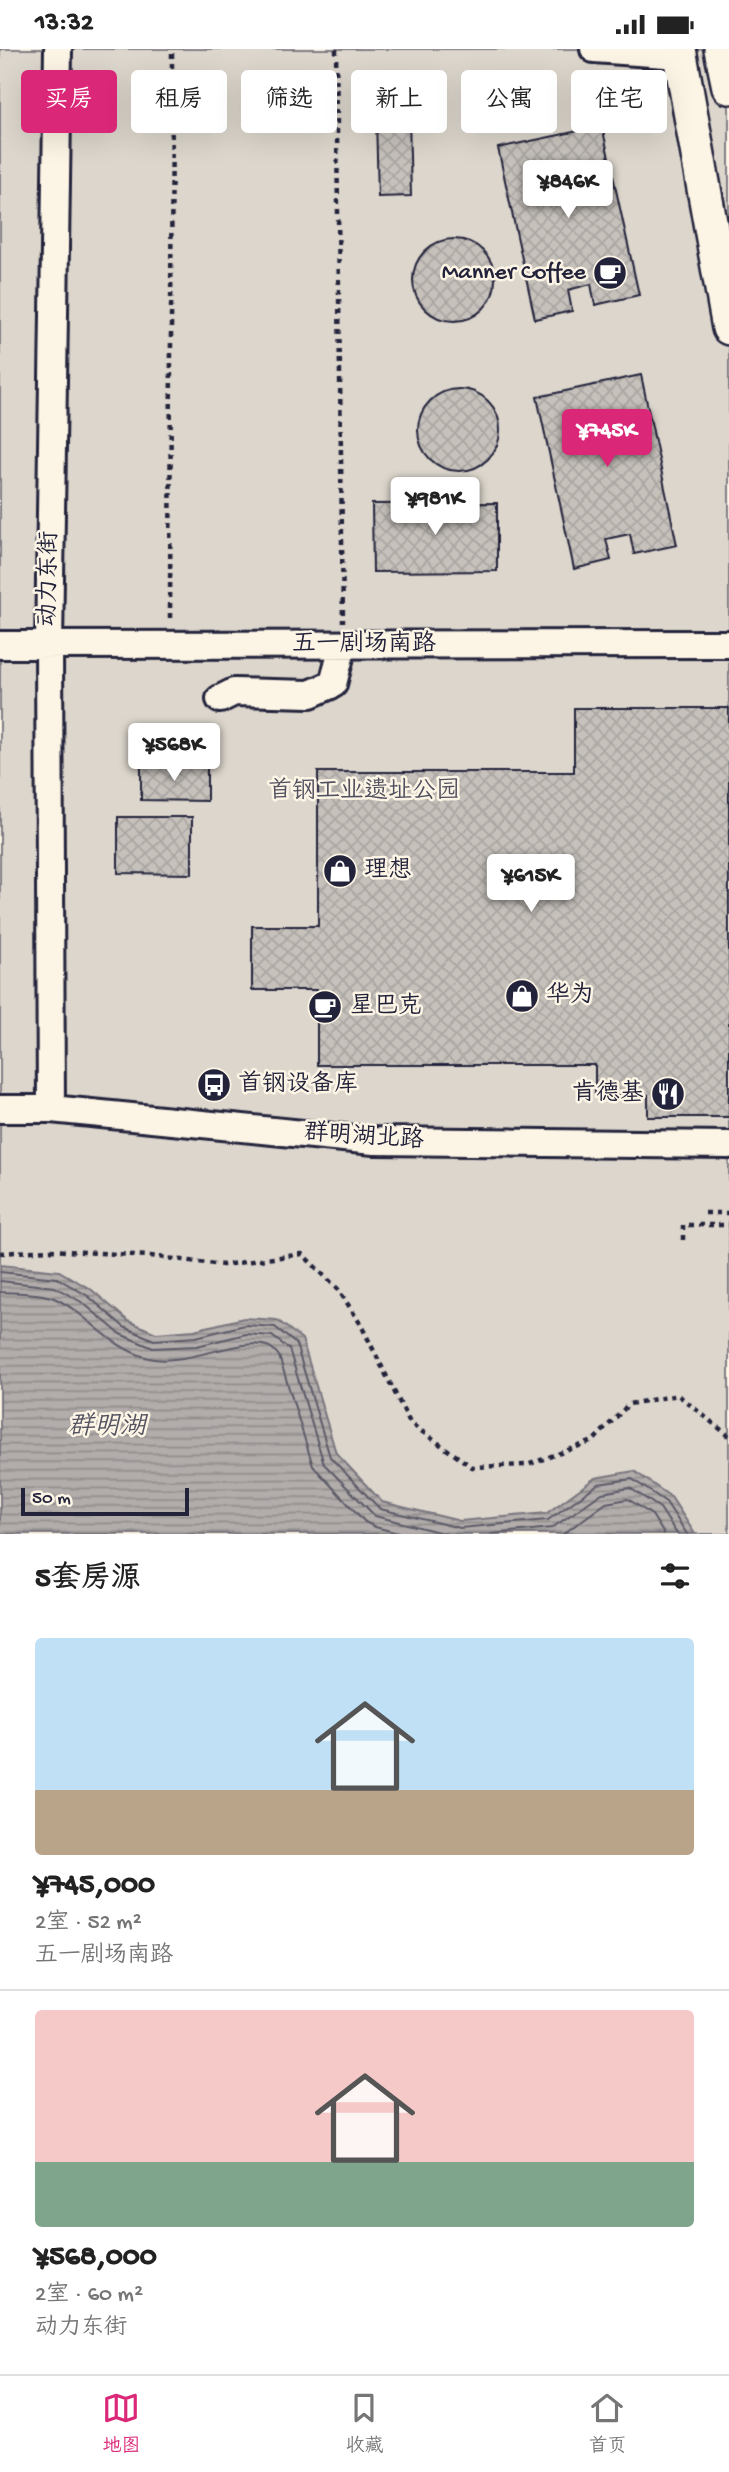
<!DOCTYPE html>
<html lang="zh">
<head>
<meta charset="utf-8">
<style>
  body { margin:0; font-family:"Gochi Hand","LXGW WenKai TC",sans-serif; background:#f2f2f2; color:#222; height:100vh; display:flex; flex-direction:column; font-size:26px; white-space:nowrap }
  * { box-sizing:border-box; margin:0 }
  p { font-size:23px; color:#767676 }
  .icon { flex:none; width:38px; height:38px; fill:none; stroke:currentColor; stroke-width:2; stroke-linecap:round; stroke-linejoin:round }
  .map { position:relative; height:1485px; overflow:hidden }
  .panel { display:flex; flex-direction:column; background:#fff; flex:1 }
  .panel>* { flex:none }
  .banner { position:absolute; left:21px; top:21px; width:688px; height:63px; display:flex; gap:14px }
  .scale { position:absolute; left:21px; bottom:18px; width:168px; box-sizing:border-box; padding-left:7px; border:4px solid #22223b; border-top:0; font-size:19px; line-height:24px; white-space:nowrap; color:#22223b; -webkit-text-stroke:5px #fcf5e5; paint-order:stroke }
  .price { position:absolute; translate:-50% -60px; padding:0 16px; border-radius:7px; background:#fff; color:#222; font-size:23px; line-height:46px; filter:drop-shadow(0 2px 4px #0008) }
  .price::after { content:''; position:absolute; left:50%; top:42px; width:21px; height:16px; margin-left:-10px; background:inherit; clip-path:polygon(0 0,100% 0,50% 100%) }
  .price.on { background:#db2777; color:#fff }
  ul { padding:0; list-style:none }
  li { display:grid; align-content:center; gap:14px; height:371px; padding:0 35px }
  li+li { border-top:2px solid #e0e0e0 }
  li span { display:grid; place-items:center; height:217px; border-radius:7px; color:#555 }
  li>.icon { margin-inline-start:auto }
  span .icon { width:126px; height:126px; fill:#fffc; stroke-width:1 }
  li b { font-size:30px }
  h2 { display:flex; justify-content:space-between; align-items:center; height:84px; padding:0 35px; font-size:30px }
  .chip { padding:0 24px; border-radius:7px; background:#fff; box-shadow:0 7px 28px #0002; font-size:24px; line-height:63px }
  .chip.on { background:#db2777; color:#fff }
  .status { display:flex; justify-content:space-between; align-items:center; height:49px; padding:0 35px; background:#fff; direction:ltr }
  .status svg { height:19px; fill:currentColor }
  .tab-bar { display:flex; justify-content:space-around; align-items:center; height:98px; border-top:2px solid #e0e0e0; background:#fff; font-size:19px; color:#767676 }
  .tab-bar a { display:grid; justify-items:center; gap:4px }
  .tab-bar .on { color:#db2777 }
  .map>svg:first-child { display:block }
</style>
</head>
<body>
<div class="status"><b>13:32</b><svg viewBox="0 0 49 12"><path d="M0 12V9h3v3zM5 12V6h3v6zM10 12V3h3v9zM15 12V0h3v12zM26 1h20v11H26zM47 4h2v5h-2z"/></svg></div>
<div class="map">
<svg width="729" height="1485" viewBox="0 0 729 1485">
  <defs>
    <pattern id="water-rules" width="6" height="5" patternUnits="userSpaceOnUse" patternTransform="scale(1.75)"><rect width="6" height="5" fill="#b2adab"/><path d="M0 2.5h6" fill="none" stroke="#908c8c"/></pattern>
    <pattern id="building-cross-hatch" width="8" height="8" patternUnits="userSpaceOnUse" patternTransform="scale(1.75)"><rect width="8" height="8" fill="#c6c1bb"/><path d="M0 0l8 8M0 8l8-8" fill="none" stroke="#aaa6a2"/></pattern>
  </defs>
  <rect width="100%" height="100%" fill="#fcf5e5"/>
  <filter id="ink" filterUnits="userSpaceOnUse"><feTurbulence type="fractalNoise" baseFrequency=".0143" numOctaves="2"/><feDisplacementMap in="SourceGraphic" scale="14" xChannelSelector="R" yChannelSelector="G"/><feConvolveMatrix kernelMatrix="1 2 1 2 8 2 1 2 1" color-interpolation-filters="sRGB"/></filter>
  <g filter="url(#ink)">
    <path fill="#dcd6cc" stroke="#7f7c84" stroke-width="2" d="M0,0h729v1485h-729z"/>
    <path fill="url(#water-rules)" stroke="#78757e" stroke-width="2" d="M0,1216l59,6 33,19 36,31 28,12 38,-3 50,-12 33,2 25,19 34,114 46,49 78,19 87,-8 48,-35 39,-7 37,26 24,37h-695z"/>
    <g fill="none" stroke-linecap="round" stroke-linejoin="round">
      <path stroke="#5c5a68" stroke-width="2" d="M0,1223l57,6 31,18 36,31 30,13 42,-3 49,-12 30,2 21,17 34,113 50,52 80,19 88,-8 50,-36 34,-5 34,23 21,32
        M0,1232l55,6 28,16 37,31 33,14 44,-2 49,-12 26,2 17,13 35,115 51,52 72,18
        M0,1243c16,1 39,0 54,6 35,16 56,51 95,60 35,9 90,-21 118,-12 4,1 9,6 12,10l34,110 52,56 10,5 27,7
        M491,1485l61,-6 50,-35 28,-5 30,20 17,26
        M563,1485l43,-31 22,-4 24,16 12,19"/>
    </g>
    <path fill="url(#building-cross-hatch)" stroke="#22223b" stroke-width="2" d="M408,27l3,120 -33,1 -3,-120z
      M602,77l37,169 -44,10 -4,-21 -23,6 4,21 -37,8 -37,-171z
      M413 231a41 41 0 1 1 82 0a41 41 0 1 1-82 0Z
      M641,326l36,170 -43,9 -4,-20 -24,5 5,21 -37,9 -37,-172z
      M418 381a41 41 0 1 1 82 0a41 41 0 1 1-82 0Z
      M497,454v68l-124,1 -1,-68z
      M574,659h155v409h-81v-22h-53v-30h-278v-75h-65v-64h66v-154h256z
      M141,715l66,1v36l-66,-1z
      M118,768h74v57l-74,-1z"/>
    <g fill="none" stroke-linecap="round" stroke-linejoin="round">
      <g stroke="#22223b" stroke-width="32">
        <path id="minor" d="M594,0l86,6
          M0,596l729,-1
          M220,650l14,-7 76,2 23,-10 10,-39
          M0,1060h51l323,32 355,4
          M51,1060l-2,-464 9,-596"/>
      </g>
      <g stroke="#22223b" stroke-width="38">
        <path id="major" d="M679,0l50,279
          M721,0l8,38"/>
      </g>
      <path stroke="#22223b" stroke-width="4.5" stroke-dasharray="5 5" stroke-linecap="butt" d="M336,0l7,573
        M170,569l2,-565 3,-4
        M705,1164h24
        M683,1191v-15h46
        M0,1204l50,-3 100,6 73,9 79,-11 36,35 22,34 50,100 62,44 55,-2 66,-24 36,-37 49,-9 51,41"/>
      <use href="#minor" stroke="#fcf5e5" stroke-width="26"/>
      <use href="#major" stroke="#fcf5e5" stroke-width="33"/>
    </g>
  </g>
  <defs>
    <g id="cafe-disc" transform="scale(1.75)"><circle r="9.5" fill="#22223b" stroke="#fcf5e5"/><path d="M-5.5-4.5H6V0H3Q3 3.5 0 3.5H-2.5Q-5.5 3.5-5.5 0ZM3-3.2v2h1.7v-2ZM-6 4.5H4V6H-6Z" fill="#fff"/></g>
    <g id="shop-disc" transform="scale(1.75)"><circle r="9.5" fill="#22223b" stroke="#fcf5e5"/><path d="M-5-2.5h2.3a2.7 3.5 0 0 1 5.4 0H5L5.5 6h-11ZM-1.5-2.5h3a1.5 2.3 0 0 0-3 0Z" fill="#fff"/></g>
    <g id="bus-disc" transform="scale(1.75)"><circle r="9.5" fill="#22223b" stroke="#fcf5e5"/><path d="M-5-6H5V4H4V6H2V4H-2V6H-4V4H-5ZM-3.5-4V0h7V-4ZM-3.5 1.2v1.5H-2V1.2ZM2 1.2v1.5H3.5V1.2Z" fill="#fff"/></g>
    <g id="restaurant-disc" transform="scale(1.75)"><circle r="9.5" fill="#22223b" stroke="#fcf5e5"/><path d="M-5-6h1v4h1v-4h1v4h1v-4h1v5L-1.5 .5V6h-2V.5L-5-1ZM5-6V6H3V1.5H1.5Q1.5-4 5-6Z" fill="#fff"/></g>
  </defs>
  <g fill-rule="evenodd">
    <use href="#cafe-disc" x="610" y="224"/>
    <use href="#shop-disc" x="340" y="822"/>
    <use href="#shop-disc" x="522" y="947"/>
    <use href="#cafe-disc" x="325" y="958"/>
    <use href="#bus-disc" x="214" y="1036"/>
    <use href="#restaurant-disc" x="668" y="1045"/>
  </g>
  <g text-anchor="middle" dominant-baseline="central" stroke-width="5" stroke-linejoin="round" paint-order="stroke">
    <g font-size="24" fill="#22223b" stroke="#fcf5e5" text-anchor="start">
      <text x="586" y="224" text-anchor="end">Manner Coffee</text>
      <text x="364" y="822">理想</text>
      <text x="546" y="947">华为</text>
      <text x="350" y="958">星巴克</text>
      <text x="238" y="1036">首钢设备库</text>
      <text x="644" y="1045" text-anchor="end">肯德基</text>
    </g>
    <g font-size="24" fill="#22223b" stroke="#fcf5e5">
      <text transform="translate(50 530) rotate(-89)">动力东街</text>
      <text x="364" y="596">五一剧场南路</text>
      <text transform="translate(364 1089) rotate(4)">群明湖北路</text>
    </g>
    <g font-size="24" fill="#504f5f" stroke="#fcf5e5">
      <text x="364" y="743">首钢工业遗址公园</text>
    </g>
    <g font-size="26" font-style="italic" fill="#545362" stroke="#fcf5e5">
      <text x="107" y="1379">群明湖</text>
    </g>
  </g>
</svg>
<div class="scale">50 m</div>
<b class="price" style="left:568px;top:171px">¥846K</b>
<b class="price on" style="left:607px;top:420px">¥745K</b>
<b class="price" style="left:435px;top:488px">¥981K</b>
<b class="price" style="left:174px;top:734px">¥568K</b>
<b class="price" style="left:531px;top:865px">¥615K</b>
<div class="banner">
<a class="chip on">买房</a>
<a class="chip">租房</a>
<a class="chip">筛选</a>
<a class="chip">新上</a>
<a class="chip">公寓</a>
<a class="chip">住宅</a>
</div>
</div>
<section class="panel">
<h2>5套房源<svg class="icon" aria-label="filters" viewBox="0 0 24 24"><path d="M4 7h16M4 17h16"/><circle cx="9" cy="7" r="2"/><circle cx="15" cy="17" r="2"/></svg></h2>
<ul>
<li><span style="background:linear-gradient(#bfe0f5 70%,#b9a48a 0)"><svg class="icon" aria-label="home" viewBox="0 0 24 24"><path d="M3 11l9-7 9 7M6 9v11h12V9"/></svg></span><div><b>¥745,000</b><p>2室 · 52 m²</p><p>五一剧场南路</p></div></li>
<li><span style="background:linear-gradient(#f6c9c9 70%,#7fa58c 0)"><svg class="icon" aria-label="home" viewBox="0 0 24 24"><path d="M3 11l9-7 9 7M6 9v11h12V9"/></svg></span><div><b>¥568,000</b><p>2室 · 60 m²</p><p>动力东街</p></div></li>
</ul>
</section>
<nav class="tab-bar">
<a class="on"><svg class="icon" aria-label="map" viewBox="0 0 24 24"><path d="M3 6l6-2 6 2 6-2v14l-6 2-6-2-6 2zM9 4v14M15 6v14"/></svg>地图</a>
<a><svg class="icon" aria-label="saved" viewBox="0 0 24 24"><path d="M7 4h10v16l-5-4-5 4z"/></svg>收藏</a>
<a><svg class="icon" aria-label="home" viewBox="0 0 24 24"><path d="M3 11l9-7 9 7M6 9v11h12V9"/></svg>首页</a>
</nav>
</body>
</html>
